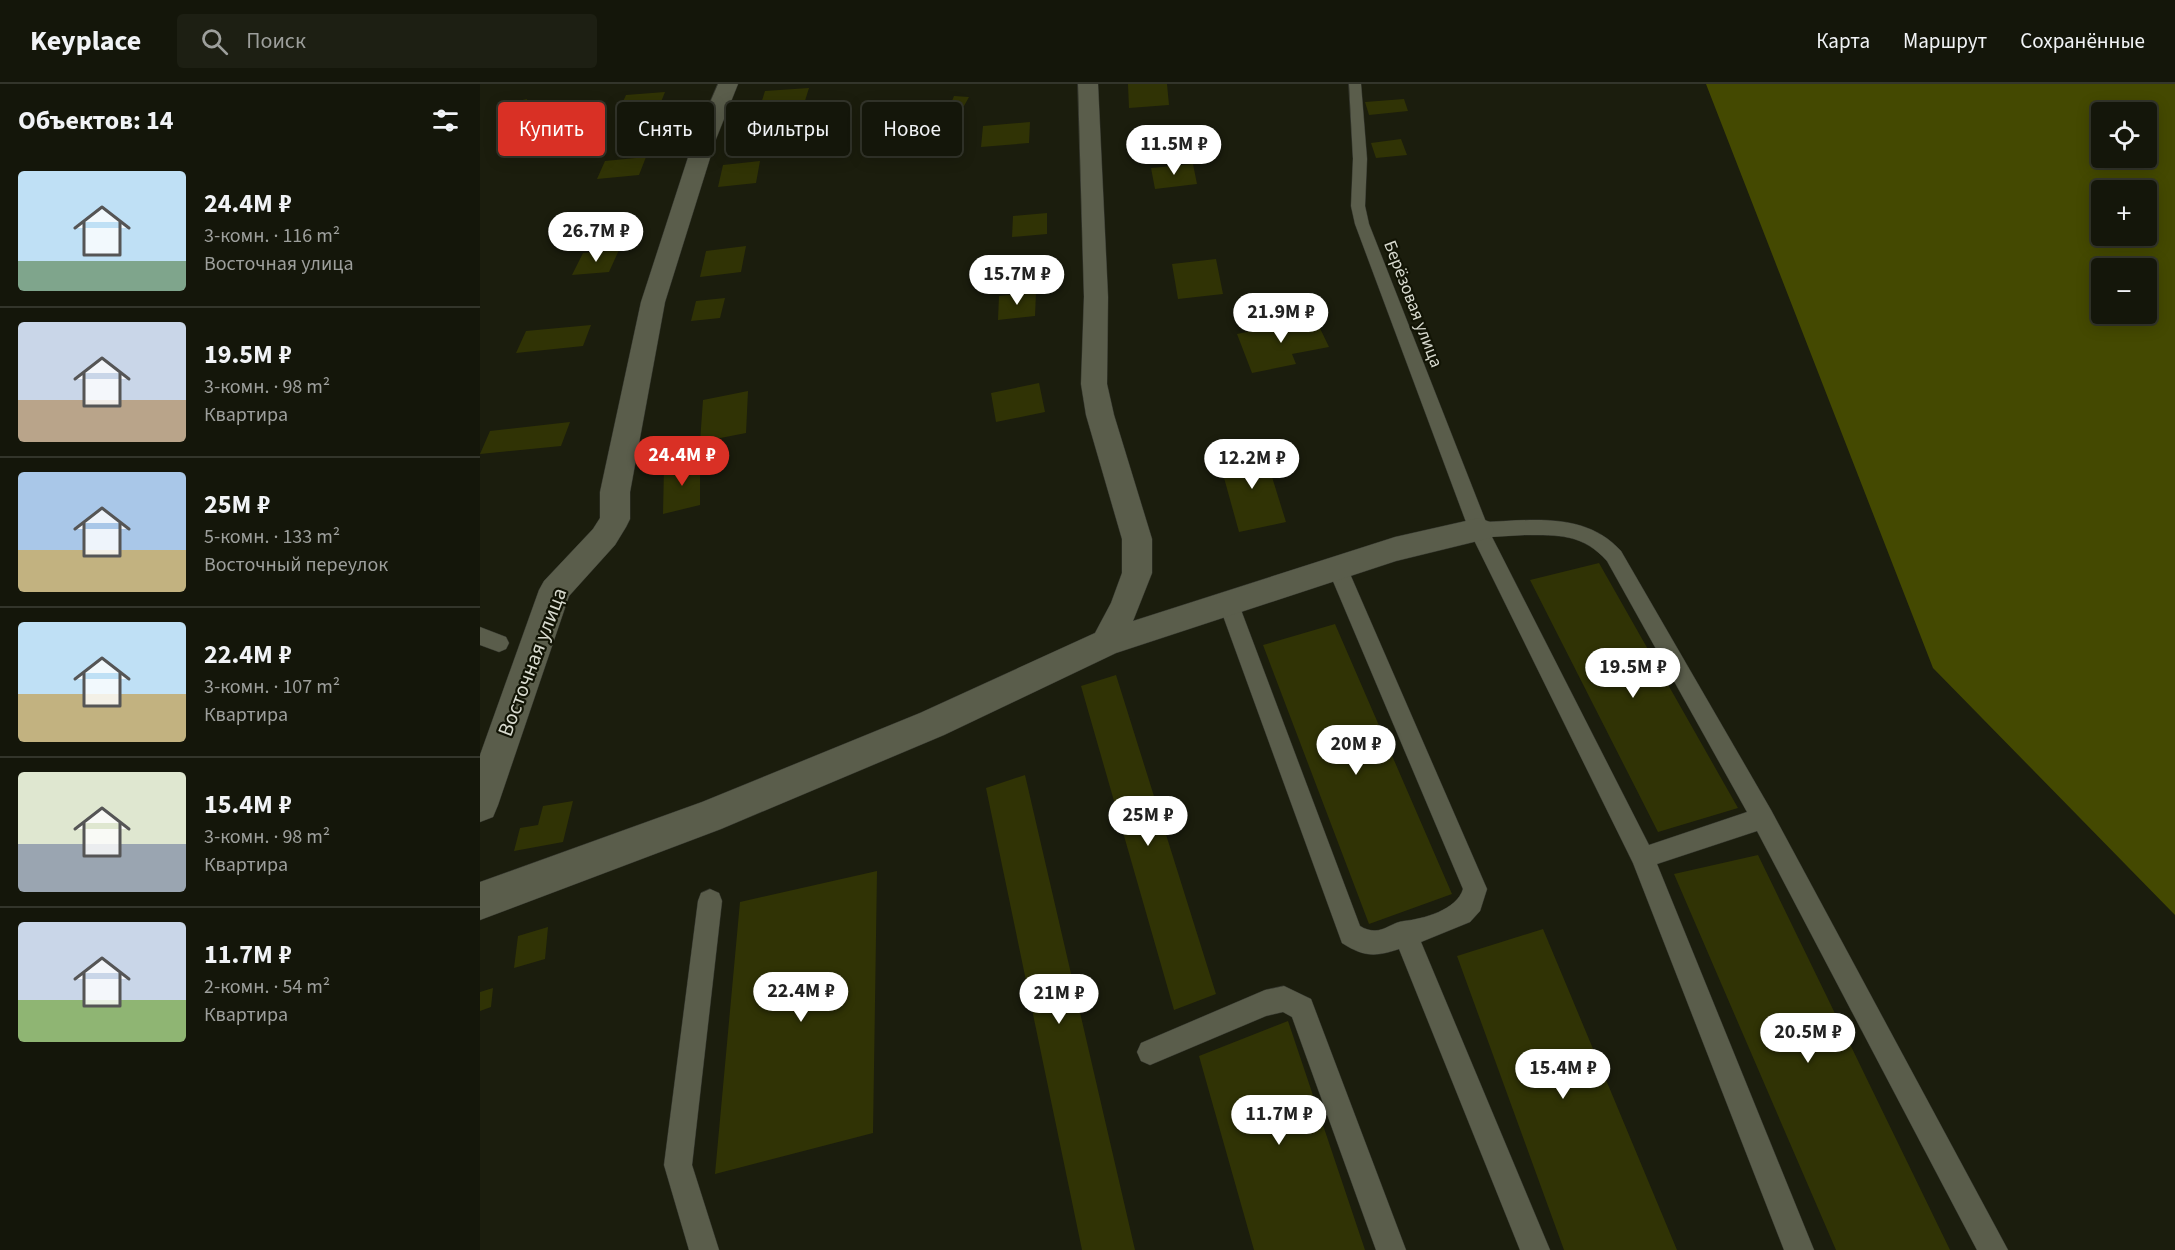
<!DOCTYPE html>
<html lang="ru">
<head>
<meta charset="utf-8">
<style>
  body { margin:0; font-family:"Source Sans 3",sans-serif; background:#1d1f13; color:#f1f3f6; height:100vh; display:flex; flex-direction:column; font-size:22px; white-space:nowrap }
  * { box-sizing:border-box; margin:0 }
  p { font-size:20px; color:#9d9f9c }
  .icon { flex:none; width:33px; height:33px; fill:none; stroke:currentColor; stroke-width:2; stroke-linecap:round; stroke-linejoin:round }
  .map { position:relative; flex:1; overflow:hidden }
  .sheet { display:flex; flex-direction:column; background:#14160a; width:480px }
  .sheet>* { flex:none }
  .guide { position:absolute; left:18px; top:18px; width:570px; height:54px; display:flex; gap:12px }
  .controls { position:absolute; left:1611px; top:18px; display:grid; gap:12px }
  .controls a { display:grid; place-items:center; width:66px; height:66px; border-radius:6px; background:#14160a; box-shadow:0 3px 15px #0003,0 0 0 2px #33352b; font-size:30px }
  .price { position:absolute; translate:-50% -51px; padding:0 14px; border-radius:21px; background:#fff; color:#222; font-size:20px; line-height:39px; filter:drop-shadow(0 2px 3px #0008) }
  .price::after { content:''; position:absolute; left:50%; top:36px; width:18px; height:14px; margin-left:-9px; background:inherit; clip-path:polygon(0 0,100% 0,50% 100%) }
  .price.selected { background:#d93025; color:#fff }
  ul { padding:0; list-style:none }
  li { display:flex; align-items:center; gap:18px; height:150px; padding:0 18px }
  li+li { border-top:2px solid #33352b }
  li span { display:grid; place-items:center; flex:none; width:168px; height:120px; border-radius:6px; color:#555 }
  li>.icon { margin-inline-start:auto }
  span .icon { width:72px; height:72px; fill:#fffc; stroke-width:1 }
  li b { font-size:26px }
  h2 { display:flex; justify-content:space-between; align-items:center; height:72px; padding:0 18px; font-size:26px }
  .pill { padding:0 21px; border-radius:6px; background:#14160a; box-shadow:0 3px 15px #0003,0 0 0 2px #33352b; font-size:21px; line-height:54px }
  .pill.selected { background:#d93025; color:#fff }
  header { display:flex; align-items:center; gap:36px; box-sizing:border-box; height:84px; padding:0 30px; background:#14160a; border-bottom:2px solid #33352b }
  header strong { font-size:28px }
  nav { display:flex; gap:33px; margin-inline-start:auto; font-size:21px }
  .search { width:420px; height:54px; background:#1d1f13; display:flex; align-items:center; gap:15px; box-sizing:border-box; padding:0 21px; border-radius:6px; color:#9d9f9c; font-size:22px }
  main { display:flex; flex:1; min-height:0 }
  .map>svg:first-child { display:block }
</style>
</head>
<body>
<header>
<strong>Keyplace</strong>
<div class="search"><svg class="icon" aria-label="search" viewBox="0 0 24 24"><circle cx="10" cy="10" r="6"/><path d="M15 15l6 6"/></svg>Поиск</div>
<nav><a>Карта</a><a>Маршрут</a><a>Сохранённые</a></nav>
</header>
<main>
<section class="sheet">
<h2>Объектов: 14<svg class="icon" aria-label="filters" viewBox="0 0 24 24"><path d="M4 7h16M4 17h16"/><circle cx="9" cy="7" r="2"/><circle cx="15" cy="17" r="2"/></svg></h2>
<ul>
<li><span style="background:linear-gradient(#bfe0f5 75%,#7fa58c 0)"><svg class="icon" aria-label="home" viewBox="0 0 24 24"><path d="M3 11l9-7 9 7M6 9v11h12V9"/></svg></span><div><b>24.4M ₽</b><p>3-комн. · 116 m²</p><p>Восточная улица</p></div></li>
<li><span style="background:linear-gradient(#c9d6e8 65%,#b9a48a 0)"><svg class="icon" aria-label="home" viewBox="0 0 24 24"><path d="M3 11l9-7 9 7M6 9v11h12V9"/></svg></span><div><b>19.5M ₽</b><p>3-комн. · 98 m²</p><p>Квартира</p></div></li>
<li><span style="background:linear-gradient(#a9c7e8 65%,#c2b280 0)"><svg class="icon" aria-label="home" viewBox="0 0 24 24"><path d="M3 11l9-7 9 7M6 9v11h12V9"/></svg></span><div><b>25M ₽</b><p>5-комн. · 133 m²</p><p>Восточный переулок</p></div></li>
<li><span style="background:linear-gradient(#bfe0f5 60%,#c2b280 0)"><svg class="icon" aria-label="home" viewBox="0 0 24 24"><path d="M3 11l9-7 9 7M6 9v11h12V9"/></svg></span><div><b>22.4M ₽</b><p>3-комн. · 107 m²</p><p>Квартира</p></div></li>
<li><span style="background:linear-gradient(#dfe7d0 60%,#9aa5b1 0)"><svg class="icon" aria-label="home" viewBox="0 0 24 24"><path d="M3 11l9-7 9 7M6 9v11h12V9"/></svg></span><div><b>15.4M ₽</b><p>3-комн. · 98 m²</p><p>Квартира</p></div></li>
<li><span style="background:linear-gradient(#c9d6e8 65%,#8fb573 0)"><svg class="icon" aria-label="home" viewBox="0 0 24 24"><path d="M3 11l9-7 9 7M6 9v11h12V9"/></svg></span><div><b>11.7M ₽</b><p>2-комн. · 54 m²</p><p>Квартира</p></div></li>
</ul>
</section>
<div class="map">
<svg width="1695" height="1166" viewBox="0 0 1695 1166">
  <rect width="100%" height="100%" fill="#1b1d0d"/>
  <path fill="#444901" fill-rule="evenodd" d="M1226,0h469v831l-242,-247zM1622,28h44v46h-44zM1622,106h44v46h-44zM1622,184h44v46h-44z"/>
  <path fill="#303305" d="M648,0h39l2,21 -40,3z
    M329,4l-5,16 -44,3 5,-16z
    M185,8l-6,15 -40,3 7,-15z
    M474,12l15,1 -5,9h-14z
    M47,15l1,6 -18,4 -1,-6z
    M924,15l4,12 -39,4 -4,-13z
    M550,38l-1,21 -48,4 2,-21z
    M921,55l6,16 -31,3 -5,-15z
    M166,73l-7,18 -42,4 8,-18z
    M280,77l-4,22 -38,4 5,-22z
    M713,80l4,20 -42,5 -4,-21z
    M567,129v21l-35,3 1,-21z
    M266,162l-5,26 -41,5 6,-26z
    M139,166l-10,22 -37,3 11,-22z
    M736,175l7,35 -45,5 -6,-35z
    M556,208l-1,24 -37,4 1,-24z
    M245,214l-5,20 -29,3 5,-20z
    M835,234l14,29 -37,7 4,10 -44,9 -15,-39z
    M111,241l-8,21 -67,7 10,-22z
    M559,299l6,29 -49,10 -5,-29z
    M268,307l-2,42 -46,9 3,-42z
    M90,338l-9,24 -81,8 10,-23z
    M783,364l23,74 -47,10 -21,-76z
    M220,376v45l-37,9 1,-46z
    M1119,479l139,245 -80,24 -128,-252z
    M855,540l117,270 -83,30 -106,-279z
    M636,591l100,319 -42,16 -93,-324z
    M545,691l110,475h-53l-96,-462z
    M93,717l-10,41 -49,9 6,-23 18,-3 5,-19z
    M1278,771l192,395h-114l-162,-376z
    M397,787l-4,262 -158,41 25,-272z
    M68,843l-3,32 -31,9 4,-32z
    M1063,845l134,321h-113l-107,-294z
    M13,904l-2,19 -11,4v-19z
    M808,937l77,229h-111l-55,-194z"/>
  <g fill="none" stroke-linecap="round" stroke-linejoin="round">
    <g stroke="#34362e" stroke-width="1">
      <path id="lane" d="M869,0h12l6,75 -2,47 4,18 117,298c47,-2 100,-10 135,29l150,259 237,440h-31l-220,-419 -100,33 157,386h-30l-151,-387 -164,-333 -114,-306 -4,-18 2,-47zM1045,451c34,0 58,-1 82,26l140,251 -98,33 -157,-308z
        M857,475l7,3 3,5 140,322 -7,22 -10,11 -49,20 129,308h-30l-121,-301c-24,8 -35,8 -57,-6l-124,-341 3,-6 7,-2 7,2 3,6 122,324c20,12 28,-3 44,-5 19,-2 53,-11 59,-32l-136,-322 3,-5z
        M0,543l26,10 3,6 -3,6 -7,3 -19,-7z
        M230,805l9,4 3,8 -30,264 27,85h-30l-25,-85 34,-264 3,-8z
        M804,902l27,13 95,251h-30l-84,-233 -9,-5 -17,4 -116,49 -9,-4 -4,-9 4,-9 124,-53z"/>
    </g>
    <g stroke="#34362e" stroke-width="1">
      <path id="street" d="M238,0h20l-22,55 -51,163 -35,190v27l-4,8 -11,18 -46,51 -71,209 -5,12 -13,5v-67l59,-165 5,-9 49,-52 7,-11v-26l41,-190 53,-163z
        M598,0h20l10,213 -1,87 7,31 38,124v34l-19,48 262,-84 84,-19 11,4 4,8 -4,8 -94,23 -280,92 -172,82 -223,94 -241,91v-38l222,-80 218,-89 175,-80 16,-30 11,-30v-34l-36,-124 -5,-31 3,-87z"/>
    </g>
    <use href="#lane" fill="#5a5d4b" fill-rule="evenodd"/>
    <use href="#street" fill="#5a5d4b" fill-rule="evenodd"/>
  </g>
  <g text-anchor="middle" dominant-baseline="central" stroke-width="4.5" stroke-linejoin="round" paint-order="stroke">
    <g font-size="18" fill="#d9dbd0" stroke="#121405">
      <text transform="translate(933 220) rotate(69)">Берёзовая улица</text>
    </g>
    <g font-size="21" fill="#d9dbd0" stroke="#121405">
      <text transform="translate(52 578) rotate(-69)">Восточная улица</text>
    </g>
  </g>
</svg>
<div class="controls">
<a><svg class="icon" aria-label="locate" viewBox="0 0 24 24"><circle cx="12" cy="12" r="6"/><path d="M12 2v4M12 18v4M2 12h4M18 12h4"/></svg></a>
<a>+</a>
<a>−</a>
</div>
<b class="price" style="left:694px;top:92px">11.5M ₽</b>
<b class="price" style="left:116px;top:179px">26.7M ₽</b>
<b class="price" style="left:537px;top:222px">15.7M ₽</b>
<b class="price" style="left:801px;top:260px">21.9M ₽</b>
<b class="price selected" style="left:202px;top:403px">24.4M ₽</b>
<b class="price" style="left:772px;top:406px">12.2M ₽</b>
<b class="price" style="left:1153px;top:615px">19.5M ₽</b>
<b class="price" style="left:876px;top:692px">20M ₽</b>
<b class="price" style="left:668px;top:763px">25M ₽</b>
<b class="price" style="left:321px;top:939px">22.4M ₽</b>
<b class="price" style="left:579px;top:941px">21M ₽</b>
<b class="price" style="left:1328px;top:980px">20.5M ₽</b>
<b class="price" style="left:1083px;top:1016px">15.4M ₽</b>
<b class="price" style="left:799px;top:1062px">11.7M ₽</b>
<div class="guide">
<a class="pill selected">Купить</a>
<a class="pill">Снять</a>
<a class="pill">Фильтры</a>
<a class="pill">Новое</a>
</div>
</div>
</main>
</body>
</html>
